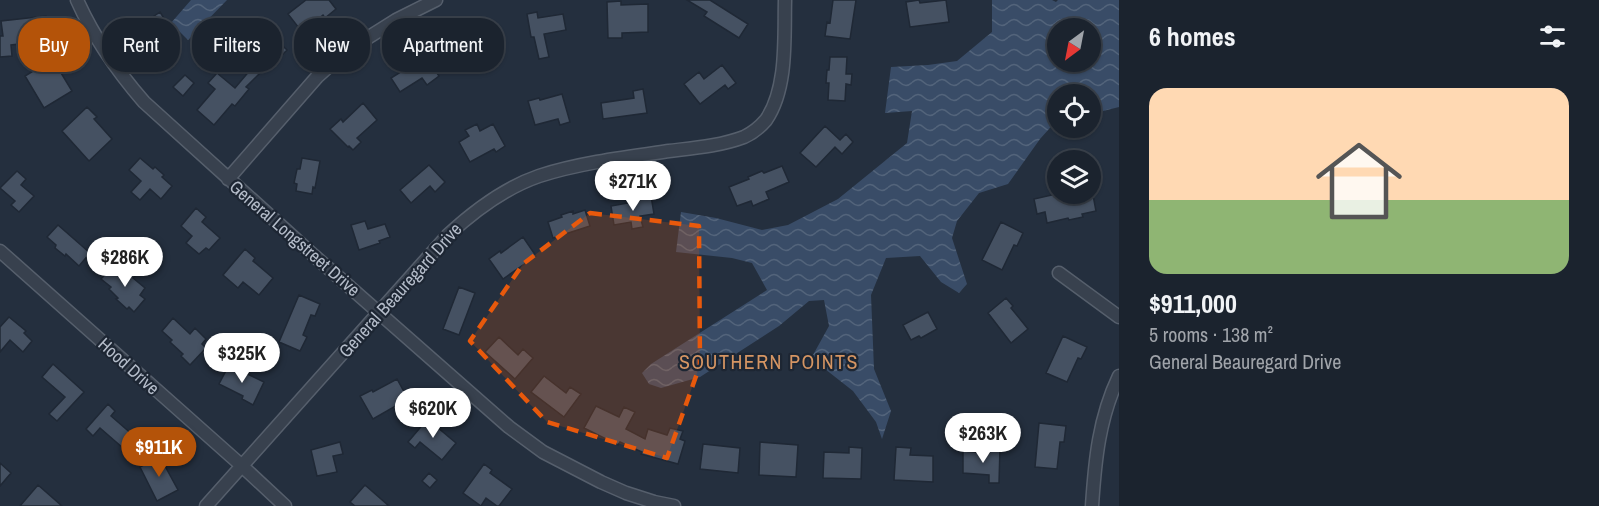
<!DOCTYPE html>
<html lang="en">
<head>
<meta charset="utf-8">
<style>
  body { margin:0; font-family:"Archivo Narrow",sans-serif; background:#242b36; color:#f1f3f6; height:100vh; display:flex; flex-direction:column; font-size:22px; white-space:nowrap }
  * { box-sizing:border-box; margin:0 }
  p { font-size:20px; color:#a0a4aa }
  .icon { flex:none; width:33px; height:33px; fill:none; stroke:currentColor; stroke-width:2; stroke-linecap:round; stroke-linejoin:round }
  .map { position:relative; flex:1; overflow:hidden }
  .panel { display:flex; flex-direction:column; background:#1b232e; width:480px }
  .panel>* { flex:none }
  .banner { position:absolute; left:18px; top:18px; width:570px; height:54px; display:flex; gap:12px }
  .needle { width:39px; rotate:212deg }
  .controls { position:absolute; left:1047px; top:18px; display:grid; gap:12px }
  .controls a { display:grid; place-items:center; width:54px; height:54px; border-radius:50%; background:#1b232e; box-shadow:0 2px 4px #0004,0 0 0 2px #39404a; font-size:30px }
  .price { position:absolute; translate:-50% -51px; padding:0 14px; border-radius:21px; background:#fff; color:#222; font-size:20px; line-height:39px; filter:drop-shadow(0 2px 3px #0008) }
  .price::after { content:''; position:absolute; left:50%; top:36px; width:18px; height:14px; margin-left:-9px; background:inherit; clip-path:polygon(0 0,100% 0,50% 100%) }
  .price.selected { background:#b45309; color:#fff }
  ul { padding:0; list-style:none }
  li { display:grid; align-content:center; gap:12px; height:318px; padding:0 30px }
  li+li { border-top:2px solid #39404a }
  li span { display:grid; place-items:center; height:186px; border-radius:18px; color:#555 }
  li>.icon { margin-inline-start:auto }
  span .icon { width:108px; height:108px; fill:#fffc; stroke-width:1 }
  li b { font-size:26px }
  h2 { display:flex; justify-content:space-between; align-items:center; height:72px; padding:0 30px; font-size:26px }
  .chip { padding:0 21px; border-radius:24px; background:#1b232e; box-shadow:0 2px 4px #0004,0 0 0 2px #39404a; font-size:21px; line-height:54px }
  .chip.selected { background:#b45309; color:#fff }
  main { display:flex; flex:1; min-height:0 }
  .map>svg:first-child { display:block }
</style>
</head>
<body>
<main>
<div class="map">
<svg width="1119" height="506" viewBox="0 0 1119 506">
  <defs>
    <pattern id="water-waves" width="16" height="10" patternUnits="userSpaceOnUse" patternTransform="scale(1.5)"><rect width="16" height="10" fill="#394c67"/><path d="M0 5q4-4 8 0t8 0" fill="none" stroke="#53647b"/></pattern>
  </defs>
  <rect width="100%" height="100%" fill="#242f3e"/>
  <path fill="url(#water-waves)" fill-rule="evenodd" d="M191,0h36l-39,40 -17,-17z
    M992,0h60l4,2 2,-2h61v107l-28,7 -1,-20h-32l-1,26 -17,19 -32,45 -29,9 -22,28 -5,17 15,46 -8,9 -18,-11 -21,-26 -34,2 -15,37 3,74 17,42 -9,28 -6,-17 -23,-31 -28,-22 -12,-14 16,-29 -5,-26 -15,1 -30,25 -79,51 -39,11 -12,-4 -7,-11 9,-9 116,-74 -15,-27 -20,-5 -56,-6 5,-40 35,6 46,12 26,-5 50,-26 69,-56 5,-32 -27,2 6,-46 37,-2 29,-4 35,-29zM1058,28h32v34h-32z"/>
  <path fill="#455162" stroke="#1f2835" stroke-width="1.5" d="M306,0h23l7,9 -11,9 -2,-3 -21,17 -14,-18z
    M687,0h23l38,24 -9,14 -35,-22 3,-4z
    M833,0h23l-6,39 -25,-3 2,-14 3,1z
    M919,0l1,3 26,-3 3,22 -39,5 -4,-25z
    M621,1v4l27,-1v28l-26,1v5h-14l-1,-36z
    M160,12l10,16 -6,4 9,14 -16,11 -20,-29z
    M537,12l1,6 25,-4 3,16 -22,4 5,23 -10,2 -5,-22h-3l-4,-23z
    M46,16l2,16 -3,1 1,8 -35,4 1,11 -12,1v-21h3l-2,-15z
    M260,24l27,26 -8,8 -2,-2 -31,31 3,2 -14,17 -3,-2 -18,21 -17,-15 18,-21 -7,-6 9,-10 18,15 16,-19 -14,-14 19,-19 -4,-4z
    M493,27l9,21 -39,16 -10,-23 14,-6 1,3z
    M428,54l9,14 -2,2 4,6 -12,9 -5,-7 -22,14 -9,-14 16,-10 -2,-2 11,-7 1,3z
    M56,57l5,9 -3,2 14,23 -28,17 -19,-32z
    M830,57h17l-1,17h6l-1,11 -5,-1 -1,17 -17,-1 1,-17h-3l1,-13h2z
    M722,65l14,18 -8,6 -3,-4 -25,19 -16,-20 15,-12 5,7z
    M185,75l9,8 -11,13 -10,-9z
    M643,89l4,24 -44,6 -2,-16 33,-5 -1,-7z
    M562,94l8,28 -10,3 -2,-6 -23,6 -7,-24 11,-3 1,2z
    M363,103l14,17 -20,18 4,4 -8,8 -4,-4 -1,1 -18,-18 11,-10 2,3z
    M87,107l10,10 -3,2 18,20 -23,22 -27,-30z
    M477,124l3,7 13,-7 12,22 -9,6 -2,-3 -24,13 -11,-20 10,-6 -4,-6z
    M825,126l15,14 6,-6 7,8 -11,12 -7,-7 -19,20 -16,-14z
    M140,158l13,11 2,-2 9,8 -2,2 10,9 -11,13 -11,-10 -10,11 -9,-8 10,-11 -12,-11z
    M302,158l18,3 -5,27 -2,-1 -1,7 -16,-3 1,-7 -3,-1 3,-14h3z
    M429,165l16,17 -10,10 -5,-6 -19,17 -11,-13z
    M782,166l7,16 -23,10 3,7 -16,7 -2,-5 -14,5 -8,-19 20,-8 -1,-2 14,-6 2,2z
    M17,171l9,8 -5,6 13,11 -15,16 -8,-7 4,-4 -15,-13z
    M1056,194h27l1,3 9,-2 3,16 -14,3 1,3 -14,3 -1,-2 -21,5 -2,-11 -8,2 -3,-15z
    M651,196l3,18 -14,2 3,11 -11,2 -1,-7 -17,3 -3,-19 28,-5 -1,-3z
    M196,208l10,9 -4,5 18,16 -11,12 -3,-2 -7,6 -13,-11 6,-7 -11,-10z
    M585,210l5,16 -37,12 -5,-16 14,-5 -1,-2 12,-4v3z
    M365,221l3,8 17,-5 5,13 -11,4 1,2 -21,7 -8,-25z
    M1001,222l22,11 -6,13 -3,-1 -12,25 -20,-10z
    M58,225l32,28 -11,13 -13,-12 -1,2 -10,-8 1,-3 -9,-8z
    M523,237l13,19 -33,23 -14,-20 11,-8 1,2z
    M245,249l10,9 -2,3 20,17 -14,17 -16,-13 -5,6 -15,-13z
    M127,266l9,9 -3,3 12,10 -5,7 5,4 -11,13 -5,-5 -2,2 -11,-10 2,-1 -9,-9 2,-2 -10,-8 10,-11 4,3 1,-1 3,5z
    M459,287l16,6 -16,42 -16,-6z
    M299,295l21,9 -5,12 -4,-1 -8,20 4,2 -7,14 -21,-9z
    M1006,298l7,8 -2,2 17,21 -17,14 -23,-30z
    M928,312l9,17 -16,9 -2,-2 -8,4 -8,-15z
    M9,317l17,14 -2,2 8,8 -9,11 -13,-12 -10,12v-25z
    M173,318l17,16 5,-6 11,11 -4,5 4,4 -16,17 -9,-9 2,-2 -13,-12 2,-2 -10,-9z
    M1063,336l24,11 -6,12 -3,-1 -11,24 -21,-9z
    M499,337l19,18 5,-6 10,9 -18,21 -30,-27z
    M53,364l31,28 -27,29 -8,-7 16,-17 -23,-20z
    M229,365l35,17 -11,23 -11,-6 1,-3 -24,-12z
    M544,376l22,17 4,-6 11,7 -17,23 -33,-25z
    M397,379l11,20 -35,20 -13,-23 12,-6 1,2z
    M108,404l7,7 -4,5 23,20 -11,12 -23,-20 -7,8 -7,-7z
    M596,406l23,11 5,-10 11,5 -9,17 19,10 3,-10 19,6 3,-7 13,3 -3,8 5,2 -7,23 -37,-10 1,-2 -22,-10 -2,3 -34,-17z
    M430,416l8,7 -2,3 20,17 -14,17 -22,-18 -5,6 -7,-6z
    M1039,423l27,3 -2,16h-4l-3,27 -22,-2z
    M340,442l3,12 -10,2 4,16 -20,4 -6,-26z
    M760,442l38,3 -2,32 -37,-2z
    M703,444l37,4 -2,25 -38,-4z
    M849,447l13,1 -1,31 -38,-1 1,-26 25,1z
    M896,447l15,1 -1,7 23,1v26l-39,-2z
    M989,447l11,1 -1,35h-10v-8l-26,-2v-22l26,2z
    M163,454l5,10 -3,2 13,24 -21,11 -17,-34z
    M0,463l11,10 -11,13z
    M484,464l8,6 -2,3 22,16 -13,17h-2l-11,-8 -5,8 -18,-13z
    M429,473l8,7 -7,8 -8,-7z
    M38,485l24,21h-42z
    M365,485l24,21h-34l-5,-4z"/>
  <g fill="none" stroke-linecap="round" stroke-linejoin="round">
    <g stroke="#565f6c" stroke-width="15">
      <path id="minor" d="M77,0c17,38 40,71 67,102l167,151 198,174 34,25 58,30 25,11 28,9 20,4
        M228,179l89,-102 20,-18 24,-17 35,-22 40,-20
        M0,251l241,214 44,41
        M1059,273l60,44
        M206,506l242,-271c27,-25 56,-47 91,-59 40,-13 88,-19 130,-25 25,-3 51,-5 75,-14 9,-4 16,-10 22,-17 22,-32 18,-83 19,-120
        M1092,506c3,-46 7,-88 27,-130"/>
    </g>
    <use href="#minor" stroke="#38414e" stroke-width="12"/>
  </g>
  <path fill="#e8590c" fill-opacity="0.2" stroke="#e8590c" stroke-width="4.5" stroke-dasharray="12 8" stroke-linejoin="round" d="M590,213l109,13 1,139 -33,93 -120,-36 -77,-81 53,-77z"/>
  <g text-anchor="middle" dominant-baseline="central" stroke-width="4.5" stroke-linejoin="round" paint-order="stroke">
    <g font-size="18" fill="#b4bcc9" stroke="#1d2633">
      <text transform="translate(295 238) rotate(41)">General Longstreet Drive</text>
      <text transform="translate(400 290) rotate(-48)">General Beauregard Drive</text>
      <text transform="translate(129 366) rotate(42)">Hood Drive</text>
    </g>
    <g font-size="20" letter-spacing="1.5" fill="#d59563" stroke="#1d2633">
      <text x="769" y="361">SOUTHERN POINTS</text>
    </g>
  </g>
</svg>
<div class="controls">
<a><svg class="needle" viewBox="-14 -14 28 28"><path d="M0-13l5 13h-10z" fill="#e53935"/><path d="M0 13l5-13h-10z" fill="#a0a4aa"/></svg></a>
<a><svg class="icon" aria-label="locate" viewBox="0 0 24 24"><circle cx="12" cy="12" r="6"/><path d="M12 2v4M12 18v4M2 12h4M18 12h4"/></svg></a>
<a><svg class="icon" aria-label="layers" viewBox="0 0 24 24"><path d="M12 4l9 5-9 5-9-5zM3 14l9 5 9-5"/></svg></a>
</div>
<b class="price" style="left:633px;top:212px">$271K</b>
<b class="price" style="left:125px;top:288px">$286K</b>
<b class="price" style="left:242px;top:384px">$325K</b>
<b class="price" style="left:433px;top:439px">$620K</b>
<b class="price" style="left:983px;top:464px">$263K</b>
<b class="price selected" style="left:159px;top:478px">$911K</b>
<div class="banner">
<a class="chip selected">Buy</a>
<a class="chip">Rent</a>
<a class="chip">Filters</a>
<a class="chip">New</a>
<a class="chip">Apartment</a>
</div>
</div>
<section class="panel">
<h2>6 homes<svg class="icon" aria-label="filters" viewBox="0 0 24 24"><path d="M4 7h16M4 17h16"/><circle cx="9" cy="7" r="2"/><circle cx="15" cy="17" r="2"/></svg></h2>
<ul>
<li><span style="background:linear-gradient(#ffd9b3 60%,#8fb573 0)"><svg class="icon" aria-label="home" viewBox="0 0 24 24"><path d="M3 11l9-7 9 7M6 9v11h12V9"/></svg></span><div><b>$911,000</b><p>5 rooms · 138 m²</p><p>General Beauregard Drive</p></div></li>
</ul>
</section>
</main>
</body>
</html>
